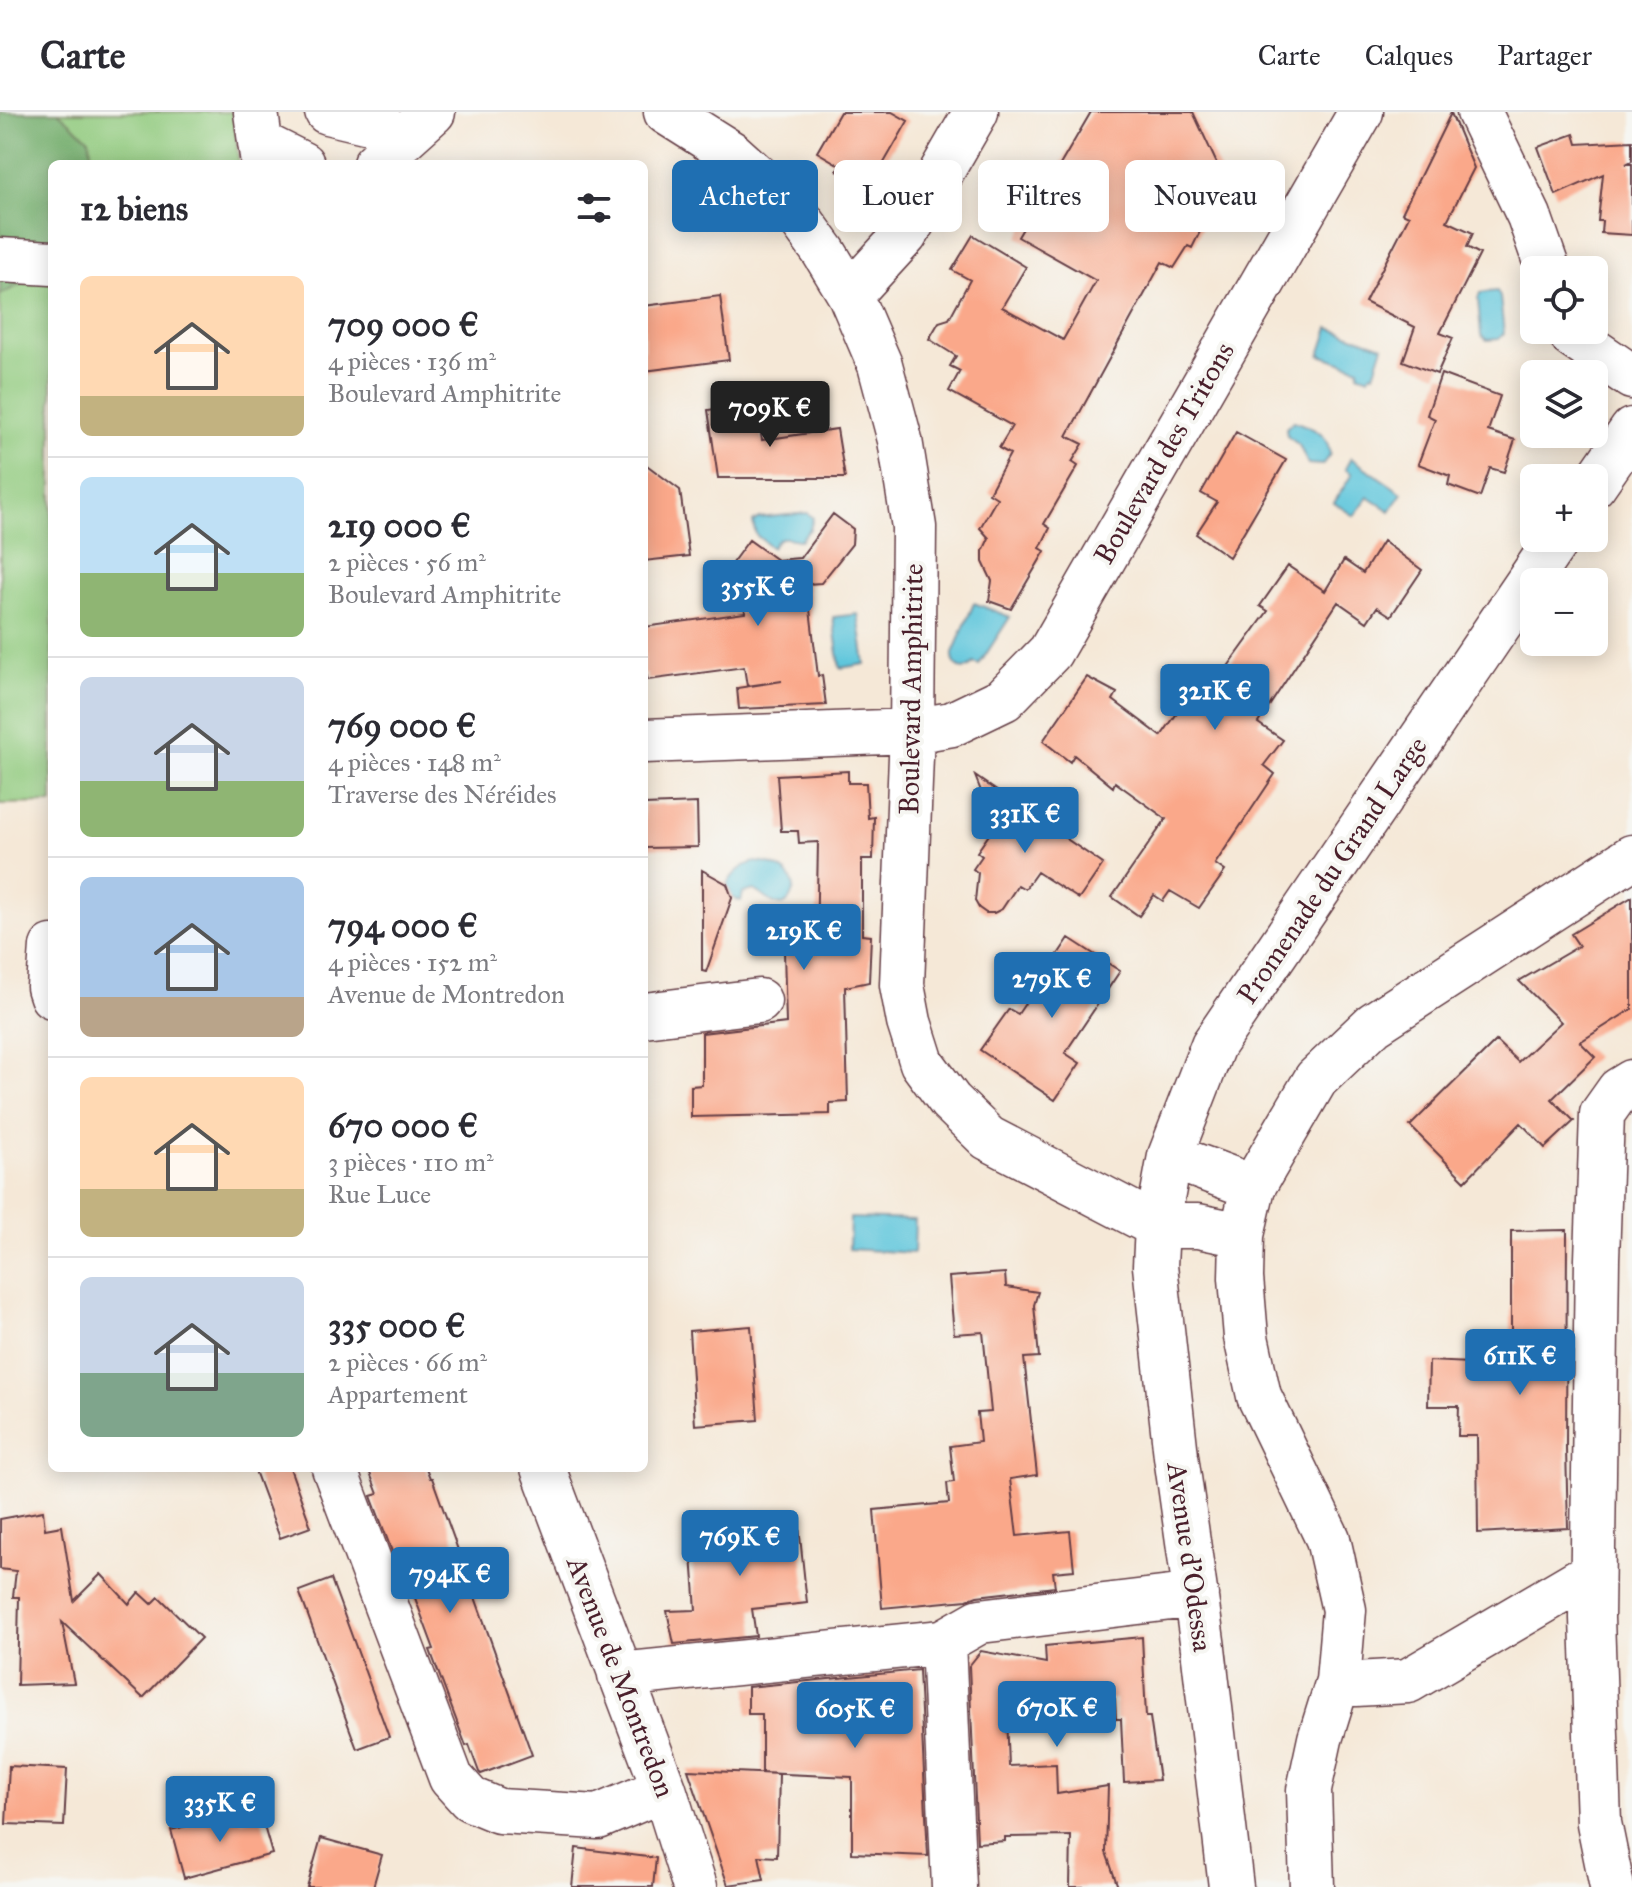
<!DOCTYPE html>
<html lang="fr">
<head>
<meta charset="utf-8">
<style>
  body { margin:0; font-family:"IM FELL Great Primer",serif; background:#f7f7f7; color:#2b2b33; height:100vh; display:flex; flex-direction:column; font-size:30px; white-space:nowrap }
  * { box-sizing:border-box; margin:0 }
  p { font-size:26px; color:#7c7c81 }
  .icon { flex:none; width:44px; height:44px; fill:none; stroke:currentColor; stroke-width:2; stroke-linecap:round; stroke-linejoin:round }
  .map { position:relative; flex:1; overflow:hidden }
  .side { position:absolute; left:48px; top:48px; width:600px; height:1312px; display:flex; flex-direction:column; background:#fff; border-radius:12px; box-shadow:0 4px 20px #0003 }
  .side>* { flex:none }
  .guide { position:absolute; left:672px; top:48px; width:760px; height:72px; display:flex; gap:16px }
  .tools { position:absolute; left:1520px; top:144px; display:grid; gap:16px }
  .tools a { display:grid; place-items:center; width:88px; height:88px; border-radius:12px; background:#fff; box-shadow:0 4px 20px #0003; font-size:40px }
  .price { position:absolute; translate:-50% -68px; padding:0 18px; border-radius:8px; background:#1f6fb2; color:#fff; font-size:26px; line-height:52px; filter:drop-shadow(0 2px 4px #0008) }
  .price::after { content:''; position:absolute; left:50%; top:48px; width:24px; height:18px; margin-left:-12px; background:inherit; clip-path:polygon(0 0,100% 0,50% 100%) }
  .price.active { background:#222; color:#fff }
  ul { padding:0; list-style:none }
  li { display:flex; align-items:center; gap:24px; height:200px; padding:0 32px }
  li+li { border-top:2px solid #e1e1e2 }
  li span { display:grid; place-items:center; flex:none; width:224px; height:160px; border-radius:12px; color:#555 }
  li>.icon { margin-inline-start:auto }
  span .icon { width:96px; height:96px; fill:#fffc; stroke-width:1 }
  li b { font-size:34px }
  h2 { display:flex; justify-content:space-between; align-items:center; height:96px; padding:0 32px; font-size:34px }
  .pill { padding:0 28px; border-radius:12px; background:#fff; box-shadow:0 4px 20px #0003; font-size:28px; line-height:72px }
  .pill.active { background:#1f6fb2; color:#fff }
  header { display:flex; align-items:center; gap:48px; box-sizing:border-box; height:112px; padding:0 40px; background:#fff; border-bottom:2px solid #e1e1e2 }
  header strong { font-size:38px }
  nav { display:flex; gap:44px; margin-inline-start:auto; font-size:28px }
  .map>svg:first-child { display:block }
</style>
</head>
<body>
<header>
<strong>Carte</strong>
<nav><a>Carte</a><a>Calques</a><a>Partager</a></nav>
</header>
<div class="map">
<svg width="1632" height="1775" viewBox="0 0 1632 1775">
  <rect width="100%" height="100%" fill="#f6f6f2"/>
  <filter id="ink" filterUnits="userSpaceOnUse"><feTurbulence type="fractalNoise" baseFrequency=".0125" numOctaves="2"/><feDisplacementMap in="SourceGraphic" scale="16" xChannelSelector="R" yChannelSelector="G"/><feConvolveMatrix kernelMatrix="1 2 1 2 8 2 1 2 1" color-interpolation-filters="sRGB"/></filter>
  <filter id="wash" filterUnits="userSpaceOnUse"><feTurbulence type="fractalNoise" baseFrequency=".006" numOctaves="4" result="noise"/><feDisplacementMap in="SourceGraphic" scale="32" xChannelSelector="R" yChannelSelector="G"/><feGaussianBlur stdDeviation="1.8" result="paint"/><feColorMatrix in="noise" values="0 0 0 0 0 0 0 0 0 0 0 0 0 0 0 0 0 1.4 0 .05"/><feComposite in="paint" operator="in"/></filter>
  <g filter="url(#wash)">
    <rect width="100%" height="100%" fill="#f5e8d7"/>
    <path fill="#91ca7e" stroke="#6e7454" stroke-width="2" d="M0,0h233l6,52h-187v639l-52,1z"/>
    <path fill="#74ae6d" stroke="#5f664c" stroke-width="2" d="M0,0h58l31,27 4,25h-41v105l-52,26z"/>
    <path fill="#5fc6dc" stroke="#547284" stroke-width="2" d="M1497,179l3,6 4,36 -5,6 -12,1 -6,-5 -3,-36 2,-6z
      M1329,216l54,18 -9,28 -3,-1 -2,4 -11,-4 1,-5 -39,-13z
      M1294,309c17,7 33,10 36,33l-8,11 -14,-1 -9,-19 -12,-9 -1,-8z
      M1351,346l51,35 -12,18 -22,-14 -14,19 -20,-13 18,-29 -7,-5z
      M808,401l5,5 -3,11 -10,11c-15,-1 -20,-8 -28,8l-16,-13 -3,-13 6,-4z
      M974,491l36,14 -31,48 -5,-2c-10,11 -22,5 -21,-10z
      M858,502l7,50 -25,4 -7,-51z
      M756,750c16,1 35,8 38,25 -8,35 -27,9 -40,3l-11,3 -2,8 -9,-3 -5,-14c7,-11 16,-20 29,-22z
      M850,1106l65,2 -1,33 -65,-4z"/>
    <g id="blocks">
      <path fill="#faa88a" d="M840,0h52l16,9 -39,68 -32,-18 4,-5 -24,-14z
        M1091,0h102l32,69 -33,67 -4,-2 -14,22 -12,-6 -95,174 16,8 -11,18 6,4 -34,58 6,4 -10,20 5,3 -34,58 -22,-8 3,-20 -9,-19v-11l6,-13 -9,-10 17,-30 -8,-5 21,-39 -11,-6 13,-22 -63,-35 11,-20 -10,-5 6,-10 -27,-17 10,-17 10,-3 21,-39 -18,-10 21,-35 53,32 -24,40 61,33 33,-59 -78,-44z
        M1451,1l23,55 -27,53 26,12 -6,14 13,7 -40,79 13,5 -16,36 -34,-13 12,-34 -50,-25 44,-86 -7,-3z
        M1574,22l3,10 55,-3v20l-6,3h6v71l-31,-2 1,-12h-4l5,-47 -47,21 -18,-48z
        M720,184l9,64 -85,11v-65z
        M1441,262l59,22 -12,35 27,9 -11,32 -14,-4 -10,29 -32,-12 2,-9 -32,-12 17,-45 -8,-4z
        M756,291l6,37 75,-11 8,49h-127l-10,-68z
        M1236,320l50,28 -57,97 -33,-23 21,-32 -16,-9z
        M644,351l36,27 9,66 -45,5z
        M833,402l20,15 -1,15 -31,39 -14,1 11,92 4,-1 4,30 -87,4 -2,-21 45,-7 -35,5 -3,-19 -96,13 -2,-6h-2v-47l101,-14 -4,-42 -9,-8 17,-23 28,20 23,-2z
        M1383,429l39,29 -31,46 -14,-9 -10,15 -29,-20 -80,121 25,17 -19,25 11,9 -60,90 10,7 -26,37 -29,-17 -7,10 -9,-6 -15,21 -27,-19 54,-78 -51,-37 -2,5 -39,-32 -4,7 -27,-21 44,-64 30,16 -4,7 48,36 43,-61 12,8 52,-72 -8,-5 28,-40 37,25 19,-31 19,13z
        M848,659v12h18l2,35 6,-1 -1,42h-11v76l9,1 -2,46 -24,5 3,115 -18,1v11l-139,3v-31l11,-1v-52l84,-10 -2,-73 32,-2 2,-106 -19,1 -1,-12h-17l-4,-56z
        M975,664l128,88 -24,35 -42,-27 -12,17 -7,-4 -16,24 -8,4h-8l-7,-5 -4,-7 3,-28 -5,-4 9,-13 -5,-4 18,-26z
        M697,691l1,44 -54,1v-43z
        M702,758l25,14 5,14 -26,74 -4,-1z
        M1632,785v112l-52,33 15,15 -43,42 22,22 -29,27 -24,-25 -56,58 -55,-55 86,-85 22,21 43,-40 -42,-41 60,-35 -8,-12z
        M1069,826l51,33 -55,82 15,10 -25,37 -75,-50 29,-41 9,5z
        M1567,1118l-1,219 2,79 -90,5 -1,-97h-19l1,-30h-31l1,-45 82,4v-134z
        M1005,1161l1,14 32,5 -4,13 5,52 -15,1 13,117 -27,4 7,57 53,-5 4,39 -21,2 2,15 -78,9 -10,4 -85,8 -8,-98 75,-7 -2,-20 7,-1 -4,-36 30,-4 -3,-29 14,-1 -8,-80 -29,2 -5,-57z
        M751,1214l7,94 -63,5 -6,-94z
        M254,1356h36l21,59 -31,11z
        M368,1356h58l4,10h2l100,277 -51,19 -2,-2 -10,-27 -3,1 -36,-96 4,-1 -22,-59 -5,1 -36,-95 7,-2z
        M43,1399l2,18 17,-3 12,75 27,-27 28,30 10,-12 13,12 7,-7 42,41 -58,60 -81,-76 12,61 -57,2 2,-88h-6l3,-26 -16,-2v-50z
        M798,1405l9,86 -55,6 4,27 -82,8 -7,-33 29,-1 -6,-82z
        M331,1467l58,158 -32,12 -58,-158z
        M1142,1525l4,80h4l9,63 -35,2 -3,-63h-5l-1,-20 -31,1v-10l-78,1 3,75 47,-2 1,30 51,-8 -2,66 12,35h-48l1,-51 -66,1v4l-28,2 -8,-177 12,-15 65,12 -1,-17z
        M919,1558l9,186 -76,-3v-76l-90,-4v-59h-14v-27z
        M9,1654l58,3 -3,57 -58,-2z
        M688,1658l91,4 -2,83 -18,-1 5,24 -36,5z
        M239,1700l2,9 20,-5 11,38 -88,24 -13,-48z
        M321,1726l61,17 -9,32h-66z
        M576,1736l80,10 -3,29h-81z"/>
    </g>
  </g>
  <g filter="url(#ink)">
    <use href="#blocks" fill-opacity="0" stroke="#643d45" stroke-width="2"/>
    <g fill="none" stroke-linecap="round" stroke-linejoin="round">
      <g stroke="#643d45" stroke-width="47">
        <path id="minor" d="M256,0l7,52
          M327,0l55,13
          M666,0l65,41 61,55 32,44 26,43 30,70 20,75 14,87 -2,204 -10,254 7,37 13,41 28,38 38,37 169,88h41l44,9
          M1479,0l50,104 19,54
          M260,31l42,21
          M375,52l58,-52
          M0,148l52,3
          M850,183l55,-60 71,-123
          M1570,218l2,6 60,41
          M1594,373l38,-55
          M644,629l268,-10 40,-7 52,-25 46,-47 311,-540
          M52,835l-3,40 3,9
          M644,903l115,-14
          M1170,1044l83,31
          M334,1356l117,310 19,21 29,12 99,6 66,-28
          M543,1356l121,321 31,98
          M943,1530l11,245
          M620,1563l323,-33 37,-21 216,-26
          M1338,1569l18,3 52,-3 184,-108
          M1231,1775l-28,-239 -27,-192 -21,-190 2,-40 13,-70 43,-111 345,-507
          M1312,1775l-3,-97 11,-51 18,-58 6,-71 -16,-71 -69,-143 -13,-59 -5,-59 1,-43 11,-48 63,-108 58,-55 258,-167
          M1612,1775l-13,-64 -7,-205 5,-359 5,-145 17,-24 13,-8"/>
      </g>
      <use href="#minor" stroke="#fff" stroke-width="44"/>
    </g>
  </g>
  <g text-anchor="middle" dominant-baseline="central" stroke-width="8" stroke-linejoin="round" paint-order="stroke">
    <g font-size="28" fill="#4a1f2b" stroke="#f6f6f2">
      <text transform="translate(1164 341) rotate(-60)">Boulevard des Tritons</text>
      <text transform="translate(911 577) rotate(-89)">Boulevard Amphitrite</text>
      <text transform="translate(1332 758) rotate(-56)">Promenade du Grand Large</text>
      <text transform="translate(1190 1445) rotate(82)">Avenue d'Odessa</text>
      <text transform="translate(621 1565) rotate(69)">Avenue de Montredon</text>
    </g>
  </g>
</svg>
<div class="tools">
<a><svg class="icon" aria-label="locate" viewBox="0 0 24 24"><circle cx="12" cy="12" r="6"/><path d="M12 2v4M12 18v4M2 12h4M18 12h4"/></svg></a>
<a><svg class="icon" aria-label="layers" viewBox="0 0 24 24"><path d="M12 4l9 5-9 5-9-5zM3 14l9 5 9-5"/></svg></a>
<a>+</a>
<a>−</a>
</div>
<b class="price active" style="left:770px;top:337px">709K €</b>
<b class="price" style="left:758px;top:516px">355K €</b>
<b class="price" style="left:1215px;top:620px">321K €</b>
<b class="price" style="left:1025px;top:743px">331K €</b>
<b class="price" style="left:804px;top:860px">219K €</b>
<b class="price" style="left:1052px;top:908px">279K €</b>
<b class="price" style="left:1520px;top:1285px">611K €</b>
<b class="price" style="left:740px;top:1466px">769K €</b>
<b class="price" style="left:450px;top:1503px">794K €</b>
<b class="price" style="left:1057px;top:1637px">670K €</b>
<b class="price" style="left:855px;top:1638px">605K €</b>
<b class="price" style="left:220px;top:1732px">335K €</b>
<div class="guide">
<a class="pill active">Acheter</a>
<a class="pill">Louer</a>
<a class="pill">Filtres</a>
<a class="pill">Nouveau</a>
</div>
<section class="side">
<h2>12 biens<svg class="icon" aria-label="filters" viewBox="0 0 24 24"><path d="M4 7h16M4 17h16"/><circle cx="9" cy="7" r="2"/><circle cx="15" cy="17" r="2"/></svg></h2>
<ul>
<li><span style="background:linear-gradient(#ffd9b3 75%,#c2b280 0)"><svg class="icon" aria-label="home" viewBox="0 0 24 24"><path d="M3 11l9-7 9 7M6 9v11h12V9"/></svg></span><div><b>709 000 €</b><p>4 pièces · 136 m²</p><p>Boulevard Amphitrite</p></div></li>
<li><span style="background:linear-gradient(#bfe0f5 60%,#8fb573 0)"><svg class="icon" aria-label="home" viewBox="0 0 24 24"><path d="M3 11l9-7 9 7M6 9v11h12V9"/></svg></span><div><b>219 000 €</b><p>2 pièces · 56 m²</p><p>Boulevard Amphitrite</p></div></li>
<li><span style="background:linear-gradient(#c9d6e8 65%,#8fb573 0)"><svg class="icon" aria-label="home" viewBox="0 0 24 24"><path d="M3 11l9-7 9 7M6 9v11h12V9"/></svg></span><div><b>769 000 €</b><p>4 pièces · 148 m²</p><p>Traverse des Néréides</p></div></li>
<li><span style="background:linear-gradient(#a9c7e8 75%,#b9a48a 0)"><svg class="icon" aria-label="home" viewBox="0 0 24 24"><path d="M3 11l9-7 9 7M6 9v11h12V9"/></svg></span><div><b>794 000 €</b><p>4 pièces · 152 m²</p><p>Avenue de Montredon</p></div></li>
<li><span style="background:linear-gradient(#ffd9b3 70%,#c2b280 0)"><svg class="icon" aria-label="home" viewBox="0 0 24 24"><path d="M3 11l9-7 9 7M6 9v11h12V9"/></svg></span><div><b>670 000 €</b><p>3 pièces · 110 m²</p><p>Rue Luce</p></div></li>
<li><span style="background:linear-gradient(#c9d6e8 60%,#7fa58c 0)"><svg class="icon" aria-label="home" viewBox="0 0 24 24"><path d="M3 11l9-7 9 7M6 9v11h12V9"/></svg></span><div><b>335 000 €</b><p>2 pièces · 66 m²</p><p>Appartement</p></div></li>
</ul>
</section>
</div>
</body>
</html>
